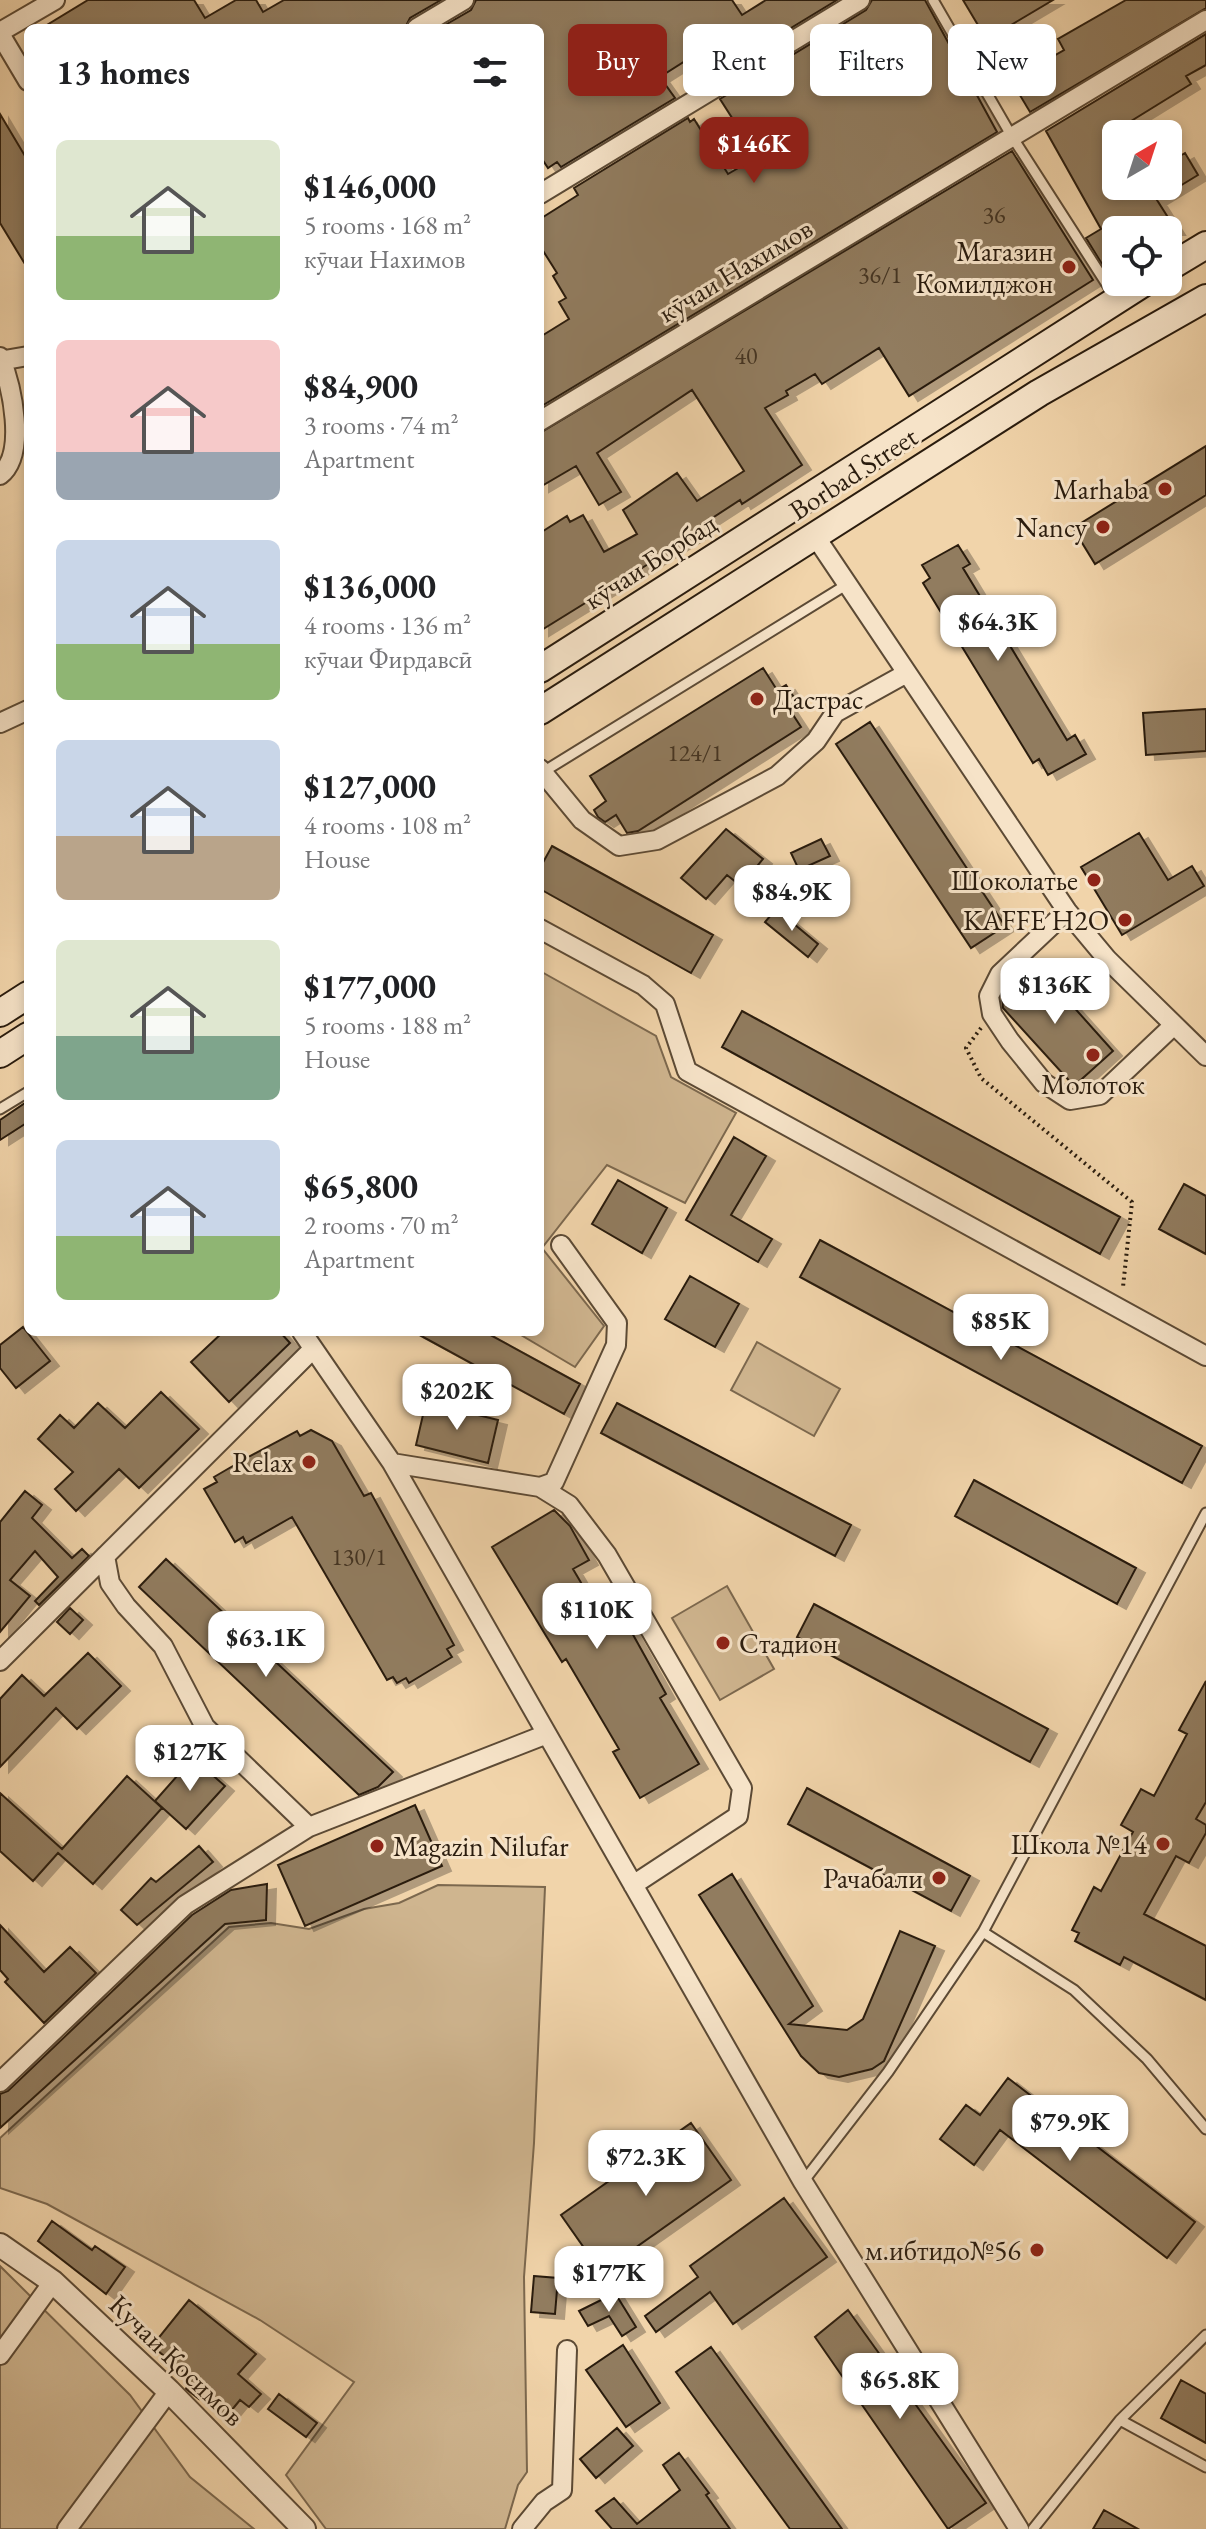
<!DOCTYPE html>
<html lang="en">
<head>
<meta charset="utf-8">
<style>
  body { margin:0; font-family:"EB Garamond",serif; background:#f2f2f2; color:#202124; height:100vh; display:flex; flex-direction:column; font-size:30px; white-space:nowrap }
  * { box-sizing:border-box; margin:0 }
  p { font-size:26px; color:#757577 }
  .icon { flex:none; width:44px; height:44px; fill:none; stroke:currentColor; stroke-width:2; stroke-linecap:round; stroke-linejoin:round }
  .map { position:relative; flex:1; overflow:hidden }
  .panel { position:absolute; left:24px; top:24px; width:520px; height:1312px; display:flex; flex-direction:column; background:#fff; border-radius:12px; box-shadow:0 4px 12px #0003 }
  .panel>* { flex:none }
  .guide { position:absolute; left:568px; top:24px; width:518px; height:72px; display:flex; gap:16px }
  .needle { width:52px; rotate:39deg }
  .buttons { position:absolute; left:1102px; top:120px; display:grid; gap:16px }
  .buttons a { display:grid; place-items:center; width:80px; height:80px; border-radius:12px; background:#fff; box-shadow:0 4px 12px #0003; font-size:40px }
  .price { position:absolute; translate:-50% -68px; padding:0 18px; border-radius:16px; background:#fff; color:#222; font-size:26px; line-height:52px; filter:drop-shadow(0 2px 4px #0008) }
  .price::after { content:''; position:absolute; left:50%; top:48px; width:24px; height:18px; margin-left:-12px; background:inherit; clip-path:polygon(0 0,100% 0,50% 100%) }
  .price.current { background:#8f2418; color:#fff }
  ul { padding:0; list-style:none }
  li { display:flex; align-items:center; gap:24px; height:200px; padding:0 32px }
  li span { display:grid; place-items:center; flex:none; width:224px; height:160px; border-radius:12px; color:#555 }
  li>.icon { margin-inline-start:auto }
  span .icon { width:96px; height:96px; fill:#fffc; stroke-width:1 }
  li b { font-size:34px }
  h2 { display:flex; justify-content:space-between; align-items:center; height:96px; padding:0 32px; font-size:34px }
  .chip { padding:0 28px; border-radius:12px; background:#fff; box-shadow:0 4px 12px #0003; font-size:28px; line-height:72px }
  .chip.current { background:#8f2418; color:#fff }
  .map>svg:first-child { display:block }
</style>
</head>
<body>
<div class="map">
<svg width="1206" height="2529" viewBox="0 0 1206 2529">
  <defs>
    <filter id="shadow"><feDropShadow dx="9" dy="5" stdDeviation="0" flood-color="#0004"/></filter>
  </defs>
  <rect width="100%" height="100%" fill="#f1d4aa"/>
  <filter id="stains"><feTurbulence type="fractalNoise" baseFrequency=".0025" numOctaves="4"/><feColorMatrix values="0 0 0 0 .2 0 0 0 0 .09 0 0 0 0 .02 0 0 0 .5 -.17"/></filter>
  <radialGradient id="worn" r=".72"><stop offset=".6" stop-color="#630" stop-opacity="0"/><stop offset="1" stop-color="#630" stop-opacity=".3"/></radialGradient>
  <path fill="#cfb58f" stroke="#7c684e" stroke-width="2" d="M540,971l116,65 15,41 65,36 -51,90 -78,-38 -65,83 62,78 -29,41 -59,-35h24z
    M757,1342l83,47 -26,47 -83,-46z
    M727,1586l47,83 -54,31 -48,-82z
    M438,1885l107,2 -11,256 -10,134 3,195 -9,13 -13,44h-179l-40,-54 68,-93 -94,-62 -213,-116 -47,-16v-50l229,-211 42,-4 38,6 55,-20 35,-6z
    M0,2266l130,129 60,82 64,52h-254z"/>
  <path fill="#917c5f" stroke="#2a1c0e" stroke-width="2" filter="url(#shadow)" d="M88,0h106l11,18 31,-18h20l7,12 21,-12h157l-31,18 -5,10h-363z
    M476,0h256l10,15 24,-15h71l-122,74 -14,-23 -41,26 15,21 -114,69 -4,-5 -9,6 -8,-12v-128h-100l31,-18z
    M872,0h53l72,132 -457,275v-70l29,-18 -10,-17 7,-4 -13,-22 4,-3 -17,-27v-27l38,-24 -4,-7 114,-70 2,4 4,-3 34,55 29,-17 -37,-58 146,-89z
    M963,0h90l-42,25 25,41 28,-16 -6,-11 68,-39h80v8l-176,104z
    M1206,34v31l-20,11 5,8 -76,47 1,55h52v-23l17,-10 13,22 -41,25 19,30h-60v25l-14,9 -16,-26 15,-9 -55,-98z
    M0,114l28,47v108l-28,-46z
    M1012,151l81,129 -184,116 -30,-48 -57,36 -7,-10 -29,17 2,4 -23,13 37,57 -60,39 -2,-4 -43,28 3,4 -160,99v-98l27,-17 3,6 13,-7 21,37 33,-18 -14,-24 54,-37 20,28 47,-30 -52,-81 -95,63 24,39 -22,13 -23,-39 -36,21v-54z
    M1206,446v49l-111,69 -22,-36z
    M958,545l12,19 -7,4 104,172 8,-5 11,19 -38,21 -9,-16 -6,4 -110,-180 7,-5 -8,-13z
    M763,668l14,22 9,-5 9,14 -9,5 15,23 -163,104 -11,2 -11,-18 -11,7 -7,-5 -4,-7 12,-9 -16,-25z
    M1206,709v42l-60,4 -3,-42z
    M870,722l135,204 -34,22 -135,-204z
    M726,829l37,30 -22,27 -14,-11 -21,24 -25,-21z
    M1139,833l29,47 24,-14 12,20 -82,49 -41,-68z
    M821,839l9,17 -31,14 -8,-17z
    M552,846l161,89 -22,38 -151,-84v-21z
    M776,909l42,35 -10,13 -43,-35z
    M1037,966l76,85 -39,35 -71,-78 -1,-11z
    M742,1011l378,206 -20,37 -378,-207z
    M28,1101v21l-28,18v-20z
    M734,1137l32,19 -35,59 41,24 -14,23 -72,-42z
    M618,1180l49,28 -25,45 -50,-29z
    M1184,1184l22,12v58l-47,-25z
    M820,1240l382,206 -20,37 -382,-206z
    M690,1276l49,28 -24,43 -50,-28z
    M23,1327l27,34 -34,27 -16,-20v-23z
    M223,1332h57l10,11 -61,59 -38,-40z
    M414,1332h71l95,52 -16,30z
    M161,1392l38,37 -60,59 -20,-19 -43,42 -21,-22 18,-17 -35,-33 22,-24 14,13 24,-25 27,25z
    M426,1402l72,18 -10,43 -72,-18z
    M617,1403l234,122 -16,31 -234,-123z
    M311,1430l21,11 32,55 7,-3 83,152 -7,4 5,8 -43,26 -3,-5 -9,5 -4,-6 -6,3 -95,-163 -46,26 -3,-6 -8,5 -31,-53 13,-7 -3,-5 36,-21 47,-25 3,5z
    M974,1480l162,88 -19,36 -162,-88z
    M25,1491l17,14 -10,13 40,40 10,-9 7,7 -50,49 -4,-4 23,-24 -23,-26 -25,29 20,16 -30,36v-110z
    M554,1510l16,16 19,34 -16,9 17,29 17,-10 59,106 -6,4 39,66 -59,34 -27,-46 6,-3 -53,-90 -4,3 -70,-115z
    M166,1559l227,213 -15,15 -19,8 -220,-208z
    M814,1604l234,125 -18,33 -233,-125z
    M70,1608l13,12 -13,14 -13,-12z
    M88,1653l33,33 -44,43 -21,-21 -56,59v-68l22,-24 22,21z
    M1206,1681v121l-10,17 10,6v8l-17,30 -13,-7 -32,58 62,32v54l-82,-43 -4,8 -45,-24 4,-8 -7,-3 22,-43 7,4 32,-59 -12,-7 20,-36 13,7 33,-62 -8,-4z
    M193,1758l32,28 -39,43 -31,-28z
    M127,1776l35,32 -69,76 -35,-31 -25,28 -33,-30v-58l62,56z
    M807,1788l163,88 -19,35 -163,-87z
    M415,1805l27,61 -137,60 -27,-61z
    M199,1846l14,16 -76,63 -16,-15 30,-32 5,4z
    M732,1874l81,132 -24,18 58,6 16,-11 37,-88 35,15 -51,115 -12,8 -33,8 -20,-4 -18,-17 -102,-161z
    M267,1884l-1,36 -41,4 -225,204v-34l8,-3 184,-176 39,-25z
    M0,1925l44,47 26,-25 26,26 -52,50 -39,-41 3,-3 -8,-9z
    M1008,2078l187,144 -28,36 -167,-128 -26,35 -34,-26 26,-34 14,10z
    M691,2123l40,57 -130,92 -40,-57z
    M784,2198l43,59 -94,67 -23,-32 -54,40 -11,-16 53,-39 -8,-11z
    M52,2221l40,29 3,-4 30,21 -19,27 -68,-53z
    M534,2276l24,2 -3,36 -24,-2z
    M615,2293l21,34 -14,9 -13,-20 -21,10 -9,-15z
    M189,2300l67,54 -18,20 23,20 -12,13 -9,-7 -14,17 -25,-22 -2,4 -13,-10 5,-11 -39,-32z
    M848,2310l138,193 -38,26 -133,-192z
    M623,2345l37,58 -34,24 -40,-57z
    M711,2347l131,182h-52l-84,-115 -30,-42z
    M1181,2380l25,14v49l-45,-25z
    M279,2394l38,29 -11,14 -38,-28z
    M617,2428l16,18 -37,32 -16,-19z
    M679,2453l30,40 -3,2 24,34h-118l-16,-18 18,-13 23,26 43,-34 -17,-25z
    M1104,2510l34,19h-45z"/>
  <g fill="none" stroke-linecap="round" stroke-linejoin="round">
    <g stroke="#5c4a35" stroke-width="13">
      <path id="service" d="M933,0l78,135 104,162
        M543,772l303,-187
        M0,1109l28,-17
        M983,1932l91,58 73,69 59,70
        M803,2182l85,-110 95,-140 223,-419
        M1120,2420l86,47
        M1033,2529l87,-109 86,-85"/>
    </g>
    <g stroke="#5c4a35" stroke-width="22">
      <path id="minor" d="M417,28l47,-28
        M0,32l55,-32
        M0,34l28,47
        M540,194l320,-194
        M0,357c12,29 27,97 0,118
        M0,361l28,-5
        M540,421l666,-401
        M815,536l252,375 40,48 99,97
        M0,723l28,-13
        M540,769l42,51 37,26 38,-6 120,-64 39,-35 19,-28 72,-40
        M1067,911l-67,63 -11,22 3,18 18,27 34,42 26,17 30,-5 74,-70
        M540,929l103,56 22,19 22,67 519,285
        M302,1332l90,131 411,719 216,347
        M392,1463l148,24 14,-5 62,-137 1,-22 -56,-78
        M540,1487l29,18 38,50 135,233 -4,28 -105,69
        M0,1661l313,-312
        M309,1827l238,-93
        M0,2082l185,-177 124,-78 -104,-100 -42,-81 -37,-40 -16,-23 -5,-27
        M0,2355l53,-73
        M67,2529l102,-138
        M522,2529l22,-27 18,-12 5,-140"/>
    </g>
    <g stroke="#5c4a35" stroke-width="26">
      <path id="tertiary" d="M0,2245l53,37 116,109 135,138"/>
    </g>
    <g stroke="#2a1c0e" stroke-width="30">
      <path id="secondary" d="M1168,268l38,-23
        M540,669l605,-387
        M540,711l499,-318 167,-95
        M0,1013l28,-18
        M0,1054l28,-18"/>
    </g>
    <path stroke="#2a1c0e" stroke-width="4" stroke-dasharray="2 4" stroke-linecap="butt" d="M981,1028l-15,20 15,30 151,124 -9,85"/>
    <use href="#service" stroke="#f6e3c8" stroke-width="9"/>
    <use href="#minor" stroke="#f6e3c8" stroke-width="18"/>
    <use href="#tertiary" stroke="#f6e3c8" stroke-width="22"/>
    <use href="#secondary" stroke="#f6e3c8" stroke-width="26"/>
  </g>
  <g fill="#8f2418" stroke="#f6e3c8" stroke-width="3">
    <circle cx="1069" cy="267" r="8"/>
    <circle cx="1165" cy="489" r="8"/>
    <circle cx="1103" cy="527" r="8"/>
    <circle cx="757" cy="699" r="8"/>
    <circle cx="1094" cy="880" r="8"/>
    <circle cx="1125" cy="920" r="8"/>
    <circle cx="1093" cy="1055" r="8"/>
    <circle cx="309" cy="1462" r="8"/>
    <circle cx="723" cy="1643" r="8"/>
    <circle cx="1163" cy="1844" r="8"/>
    <circle cx="377" cy="1846" r="8"/>
    <circle cx="939" cy="1878" r="8"/>
    <circle cx="1037" cy="2250" r="8"/>
  </g>
  <g text-anchor="middle" dominant-baseline="central" stroke-width="6" stroke-linejoin="round" paint-order="stroke">
    <g font-size="24" fill="#443422">
      <text x="994" y="214">36</text>
      <text x="880" y="274">36/1</text>
      <text x="746" y="355">40</text>
      <text x="695" y="752">124/1</text>
      <text x="359" y="1556">130/1</text>
    </g>
    <g font-size="28" fill="#2a1c0e" stroke="#f6e3c8" text-anchor="end">
      <text x="1053" y="251">Магазин<tspan x="1053" dy="32">Комилджон</tspan></text>
      <text x="1149" y="489">Marhaba</text>
      <text x="1087" y="527">Nancy</text>
      <text x="773" y="699" text-anchor="start">Дастрас</text>
      <text x="1078" y="880">Шоколатье</text>
      <text x="1109" y="920">KAFFE H2O</text>
      <text x="1093" y="1084" text-anchor="middle">Молоток</text>
      <text x="293" y="1462">Relax</text>
      <text x="739" y="1643" text-anchor="start">Стадион</text>
      <text x="1147" y="1844">Школа №14</text>
      <text x="393" y="1846" text-anchor="start">Magazin Nilufar</text>
      <text x="923" y="1878">Рачабали</text>
      <text x="1021" y="2250">м.ибтидо№56</text>
    </g>
    <g font-size="28" fill="#2a1c0e" stroke="#f6e3c8">
      <text transform="translate(735 270) rotate(-31)">кӯчаи Нахимов</text>
      <text transform="translate(853 473) rotate(-33)">Borbad Street</text>
      <text transform="translate(650 561) rotate(-33)">кӯчаи Борбад</text>
      <text transform="translate(177 2360) rotate(44)">Кучаи Қосимов</text>
    </g>
  </g>
  <rect width="100%" height="100%" filter="url(#stains)"/>
  <rect width="100%" height="100%" fill="url(#worn)"/>
</svg>
<div class="buttons">
<a><svg class="needle" viewBox="-14 -14 28 28"><path d="M0-13l5 13h-10z" fill="#e53935"/><path d="M0 13l5-13h-10z" fill="#757577"/></svg></a>
<a><svg class="icon" aria-label="locate" viewBox="0 0 24 24"><circle cx="12" cy="12" r="6"/><path d="M12 2v4M12 18v4M2 12h4M18 12h4"/></svg></a>
</div>
<b class="price current" style="left:754px;top:185px">$146K</b>
<b class="price" style="left:998px;top:663px">$64.3K</b>
<b class="price" style="left:792px;top:933px">$84.9K</b>
<b class="price" style="left:1055px;top:1026px">$136K</b>
<b class="price" style="left:1001px;top:1362px">$85K</b>
<b class="price" style="left:457px;top:1432px">$202K</b>
<b class="price" style="left:597px;top:1651px">$110K</b>
<b class="price" style="left:266px;top:1679px">$63.1K</b>
<b class="price" style="left:190px;top:1793px">$127K</b>
<b class="price" style="left:1070px;top:2163px">$79.9K</b>
<b class="price" style="left:646px;top:2198px">$72.3K</b>
<b class="price" style="left:609px;top:2314px">$177K</b>
<b class="price" style="left:900px;top:2421px">$65.8K</b>
<div class="guide">
<a class="chip current">Buy</a>
<a class="chip">Rent</a>
<a class="chip">Filters</a>
<a class="chip">New</a>
</div>
<section class="panel">
<h2>13 homes<svg class="icon" aria-label="filters" viewBox="0 0 24 24"><path d="M4 7h16M4 17h16"/><circle cx="9" cy="7" r="2"/><circle cx="15" cy="17" r="2"/></svg></h2>
<ul>
<li><span style="background:linear-gradient(#dfe7d0 60%,#8fb573 0)"><svg class="icon" aria-label="home" viewBox="0 0 24 24"><path d="M3 11l9-7 9 7M6 9v11h12V9"/></svg></span><div><b>$146,000</b><p>5 rooms · 168 m²</p><p>кӯчаи Нахимов</p></div></li>
<li><span style="background:linear-gradient(#f6c9c9 70%,#9aa5b1 0)"><svg class="icon" aria-label="home" viewBox="0 0 24 24"><path d="M3 11l9-7 9 7M6 9v11h12V9"/></svg></span><div><b>$84,900</b><p>3 rooms · 74 m²</p><p>Apartment</p></div></li>
<li><span style="background:linear-gradient(#c9d6e8 65%,#8fb573 0)"><svg class="icon" aria-label="home" viewBox="0 0 24 24"><path d="M3 11l9-7 9 7M6 9v11h12V9"/></svg></span><div><b>$136,000</b><p>4 rooms · 136 m²</p><p>кӯчаи Фирдавсӣ</p></div></li>
<li><span style="background:linear-gradient(#c9d6e8 60%,#b9a48a 0)"><svg class="icon" aria-label="home" viewBox="0 0 24 24"><path d="M3 11l9-7 9 7M6 9v11h12V9"/></svg></span><div><b>$127,000</b><p>4 rooms · 108 m²</p><p>House</p></div></li>
<li><span style="background:linear-gradient(#dfe7d0 60%,#7fa58c 0)"><svg class="icon" aria-label="home" viewBox="0 0 24 24"><path d="M3 11l9-7 9 7M6 9v11h12V9"/></svg></span><div><b>$177,000</b><p>5 rooms · 188 m²</p><p>House</p></div></li>
<li><span style="background:linear-gradient(#c9d6e8 60%,#8fb573 0)"><svg class="icon" aria-label="home" viewBox="0 0 24 24"><path d="M3 11l9-7 9 7M6 9v11h12V9"/></svg></span><div><b>$65,800</b><p>2 rooms · 70 m²</p><p>Apartment</p></div></li>
</ul>
</section>
</div>
</body>
</html>
